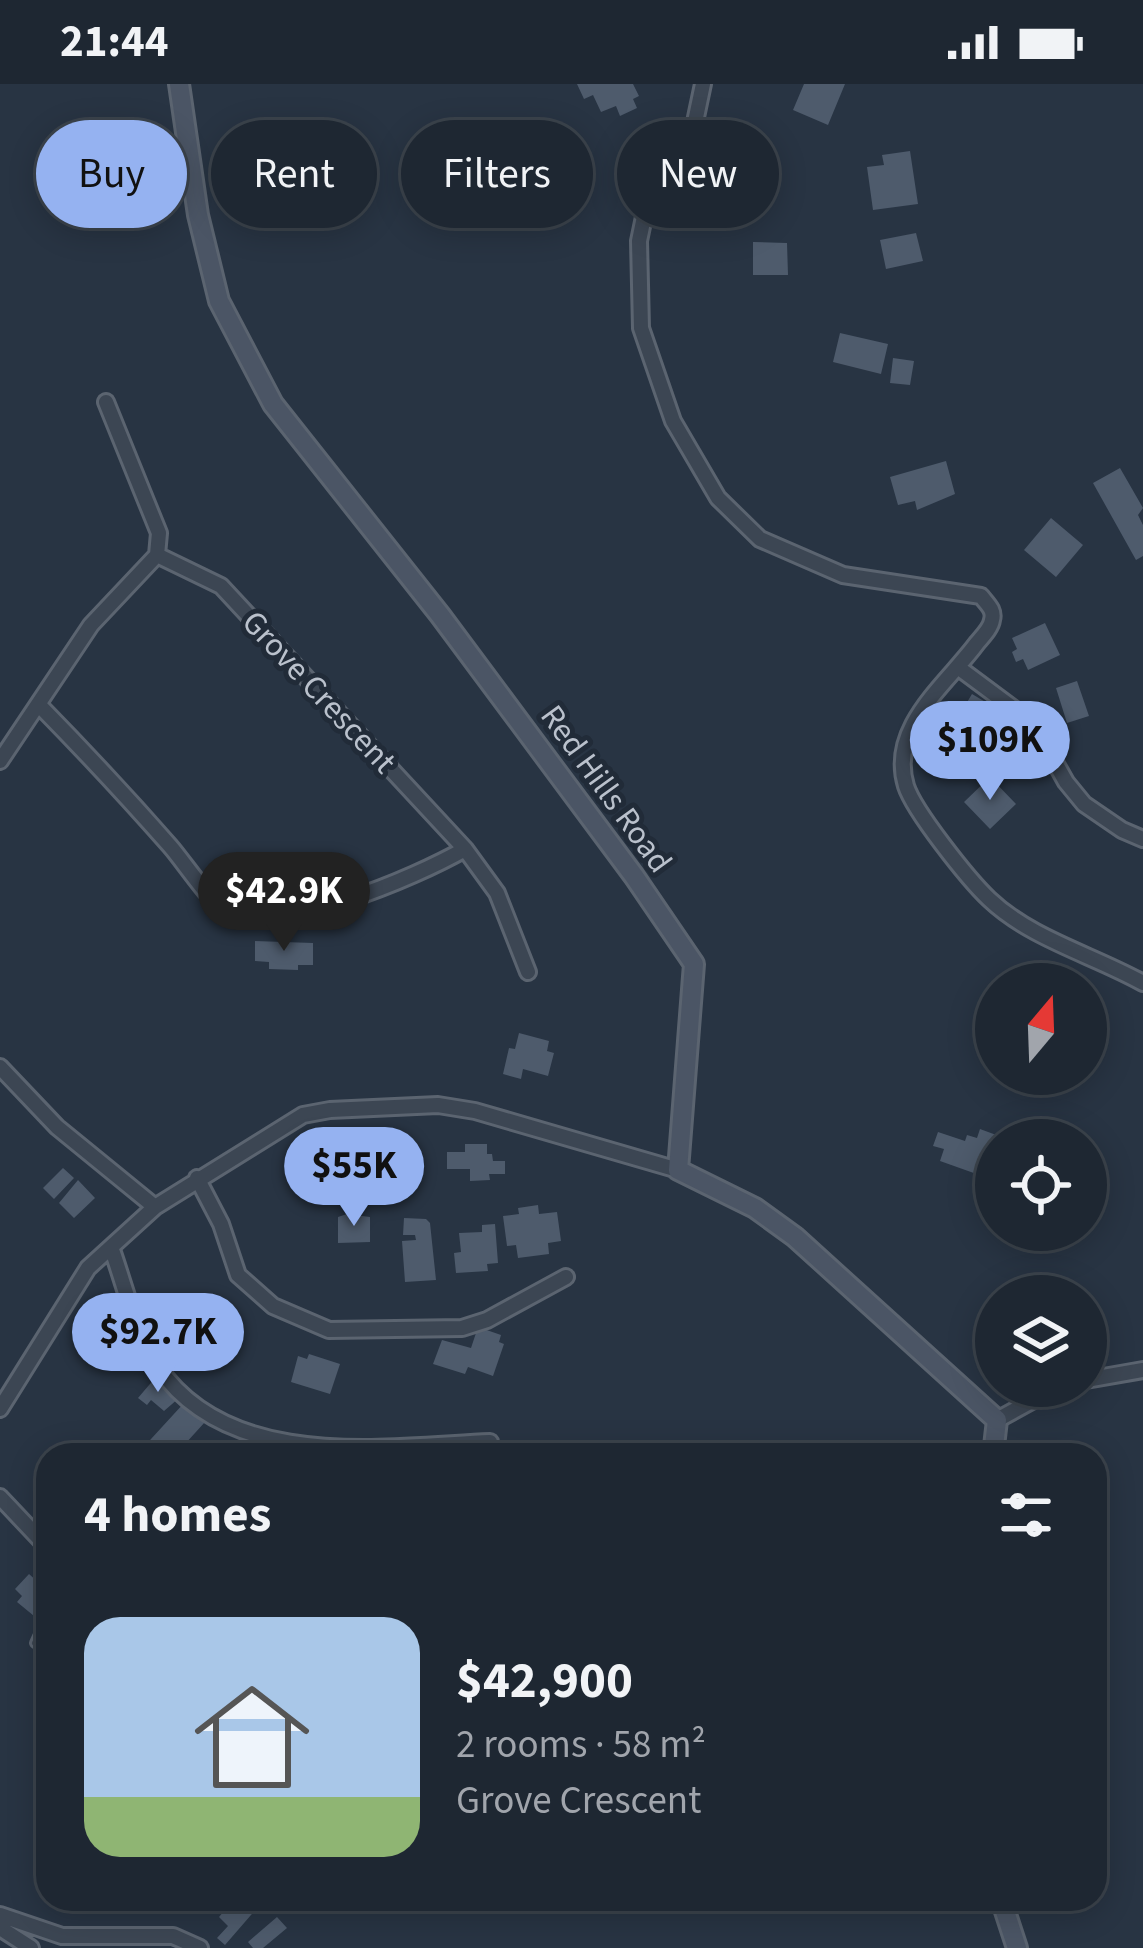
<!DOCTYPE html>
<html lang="en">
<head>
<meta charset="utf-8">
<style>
  body { margin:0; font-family:"Source Sans 3",sans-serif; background:#262f3a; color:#f1f3f6; height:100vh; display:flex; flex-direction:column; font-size:45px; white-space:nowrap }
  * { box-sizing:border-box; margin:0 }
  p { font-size:39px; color:#a1a5ac }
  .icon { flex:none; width:66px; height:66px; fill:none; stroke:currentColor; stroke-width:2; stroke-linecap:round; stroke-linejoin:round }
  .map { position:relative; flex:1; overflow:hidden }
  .drawer { position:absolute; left:36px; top:1359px; width:1071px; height:468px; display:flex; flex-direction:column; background:#1e2732; border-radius:36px; box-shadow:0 6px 30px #0003,0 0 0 3px #3c444d }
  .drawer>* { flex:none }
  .hud { position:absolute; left:36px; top:36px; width:1071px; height:108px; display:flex; gap:24px }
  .needle { width:78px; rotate:19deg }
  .tools { position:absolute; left:975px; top:879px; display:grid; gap:24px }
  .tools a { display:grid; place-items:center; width:132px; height:132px; border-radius:50%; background:#1e2732; box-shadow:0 6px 30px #0003,0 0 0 3px #3c444d; font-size:60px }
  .price { position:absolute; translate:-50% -102px; padding:0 27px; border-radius:42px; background:#95b2f1; color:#111; font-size:39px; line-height:78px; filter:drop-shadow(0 3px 6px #0008) }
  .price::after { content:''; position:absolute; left:50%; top:72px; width:36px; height:27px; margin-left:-18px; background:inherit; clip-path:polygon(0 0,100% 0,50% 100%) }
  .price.current { background:#222; color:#fff }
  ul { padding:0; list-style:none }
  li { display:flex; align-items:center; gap:36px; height:300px; padding:0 48px }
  li span { display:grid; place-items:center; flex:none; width:336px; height:240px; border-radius:36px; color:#555 }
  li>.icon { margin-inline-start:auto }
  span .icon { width:144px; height:144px; fill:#fffc; stroke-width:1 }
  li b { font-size:51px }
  h2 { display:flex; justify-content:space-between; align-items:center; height:144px; padding:0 48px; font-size:51px }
  .tag { padding:0 42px; border-radius:54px; background:#1e2732; box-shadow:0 6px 30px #0003,0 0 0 3px #3c444d; font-size:42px; line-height:108px }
  .tag.current { background:#95b2f1; color:#111 }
  .status { display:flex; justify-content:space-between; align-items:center; height:84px; padding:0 60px; background:#1e2732; direction:ltr }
  .status svg { height:33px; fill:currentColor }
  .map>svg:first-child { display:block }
</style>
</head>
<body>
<div class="status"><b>21:44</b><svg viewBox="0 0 49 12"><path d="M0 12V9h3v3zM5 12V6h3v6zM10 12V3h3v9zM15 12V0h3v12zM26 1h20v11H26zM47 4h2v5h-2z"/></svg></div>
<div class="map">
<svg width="1143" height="1864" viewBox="0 0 1143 1864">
  <rect width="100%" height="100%" fill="#283443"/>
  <path fill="#4e5b6c" d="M577,0h56l6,12 -6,3 4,9 -17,8 -4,-10 -15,6 -8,-17 -9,4z
    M804,0h41l-17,41 -35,-15z
    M910,67l8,53 -45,6 -6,-43 17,-2 -2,-10z
    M916,149l7,28 -37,8 -6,-29z
    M753,158l34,1 1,32h-35z
    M840,249l48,11 -7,30 -48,-12z
    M893,274l21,3 -4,24 -20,-2z
    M946,377l9,33 -38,16 -2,-9 -17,4 -8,-28z
    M1120,384l23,40 -5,7 5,10v31l-7,4 -43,-77z
    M1051,434l32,27 -27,32 -32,-27z
    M1045,539l15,32 -32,15 -5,-11 -7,3 -4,-10 5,-3 -5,-11z
    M1077,597l12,35 -22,7 -11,-35z
    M972,610l37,22 -24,40 -37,-22z
    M990,693l26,27 -26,25 -26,-27z
    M255,857l58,2v22h-15v5l-29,-1v-7l-14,-1z
    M519,949l30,8 -2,10 7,2 -6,23 -25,-7 -2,10 -18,-5 6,-26 6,1z
    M980,1045l19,7 -14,41 -45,-16 4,-12 -11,-3 5,-14 27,9 2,-6 10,3z
    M331,1059l40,1v39l-18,-1v-8h-9v8l-14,-1z
    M465,1060h22v10h5l1,7h12v13h-16l1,6 -20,1v-12h-23v-17h18z
    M414,1067v13h-7v10h-20v-22z
    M63,1084l11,10 -20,21 -11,-11z
    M78,1096l17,18 -21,20 -15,-15z
    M538,1121l1,9 18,-2 4,29 -13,2 1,11 -31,4 -2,-13 -9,1 -4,-30 16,-2 -1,-6z
    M347,1130l23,3v25l-32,1v-26z
    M404,1134l22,1 4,4 6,57 -31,2 -3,-41 14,-1 -1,-5h-12z
    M495,1140l3,39 -11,1 1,7 -32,2 -2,-20 7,-1 -2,-19 23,-1v-7z
    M478,1243l23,8 -2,7 5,2 -11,32 -25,-9 -3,7 -32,-10 9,-24 29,8z
    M309,1270l31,10 -10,30 -39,-12 7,-26 9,3z
    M155,1294l24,20 -15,13 -13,-11 -4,5 -9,-7z
    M184,1319l21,19 -30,33h-31l-4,-4z
    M29,1490l18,16 -11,13 5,4 -7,9 -17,-14 5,-6 -7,-7z
    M234,1815h13l10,9 -32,37 -8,-7 11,-12 -9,-9z
    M277,1833l10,11 -24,20h-10l-5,-6z"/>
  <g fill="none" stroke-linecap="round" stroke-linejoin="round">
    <g stroke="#5b6470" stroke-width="12">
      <path id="lane" d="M41,1464l7,19
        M35,1559l13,-28"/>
    </g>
    <g stroke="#5b6470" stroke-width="20">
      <path id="street" d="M703,0l-8,38 -44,61 -12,58 2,87 32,93 45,77 42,41 83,36 138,21c6,8 14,14 11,24 -1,8 -10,17 -15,23 -30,41 -89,84 -71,143 8,25 62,93 83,113 42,40 104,56 154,84
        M106,318l53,131 -2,22
        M157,471l64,31 244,263 32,44 31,79
        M959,584l74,55 33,59 18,22 38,26 21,9
        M39,621c45,46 88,92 131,141 14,16 37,52 53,62 52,31 193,-31 242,-59
        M0,677l91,-136 66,-70
        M0,983l57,60 98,80
        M197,1094l24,46 17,51 35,31 56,24 133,-2 25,-8 79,-43
        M111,1163c14,39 24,85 47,120 71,104 225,80 332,75
        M1086,1296l57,-10
        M0,1325l88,-141 67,-61 148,-92 27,-5 108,-5 37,6 203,59
        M997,1336l62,-34
        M0,1413l48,51
        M0,1831l62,21h111l27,12
        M0,1844l31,20"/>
    </g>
    <g stroke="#5b6470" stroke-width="24">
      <path id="secondary" d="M179,0l19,131 21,86 54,103 167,211 194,261 60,88 -16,206 77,38 40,29 202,183 -4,35
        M1001,1815l16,49"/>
    </g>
    <use href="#lane" stroke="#3c4653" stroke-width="6"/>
    <use href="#street" stroke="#3c4653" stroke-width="14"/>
    <use href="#secondary" stroke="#4b5565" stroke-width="18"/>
  </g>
  <g text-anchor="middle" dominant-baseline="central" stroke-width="10" stroke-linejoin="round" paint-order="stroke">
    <g font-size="33" fill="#bac1cc" stroke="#212b38">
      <text transform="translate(319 608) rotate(47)">Grove Crescent</text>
      <text transform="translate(606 705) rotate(54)">Red Hills Road</text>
    </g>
  </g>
</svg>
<div class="tools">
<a><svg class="needle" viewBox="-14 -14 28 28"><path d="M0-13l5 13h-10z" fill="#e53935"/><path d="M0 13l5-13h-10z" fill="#a1a5ac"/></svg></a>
<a><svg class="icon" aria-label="locate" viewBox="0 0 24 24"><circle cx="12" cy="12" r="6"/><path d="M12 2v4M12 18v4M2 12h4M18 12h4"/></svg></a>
<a><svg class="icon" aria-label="layers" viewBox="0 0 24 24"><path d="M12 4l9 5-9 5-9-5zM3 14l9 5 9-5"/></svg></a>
</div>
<b class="price" style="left:990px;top:719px">$109K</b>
<b class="price current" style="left:284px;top:870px">$42.9K</b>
<b class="price" style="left:354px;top:1145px">$55K</b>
<b class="price" style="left:158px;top:1311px">$92.7K</b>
<div class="hud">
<a class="tag current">Buy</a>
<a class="tag">Rent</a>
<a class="tag">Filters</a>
<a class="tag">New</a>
</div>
<section class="drawer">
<h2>4 homes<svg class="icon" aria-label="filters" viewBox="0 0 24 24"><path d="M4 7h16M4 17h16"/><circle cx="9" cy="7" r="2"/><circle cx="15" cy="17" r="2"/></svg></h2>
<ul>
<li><span style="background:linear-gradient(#a9c7e8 75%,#8fb573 0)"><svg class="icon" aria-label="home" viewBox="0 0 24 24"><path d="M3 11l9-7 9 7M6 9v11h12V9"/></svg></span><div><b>$42,900</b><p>2 rooms · 58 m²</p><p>Grove Crescent</p></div></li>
</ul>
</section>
</div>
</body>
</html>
